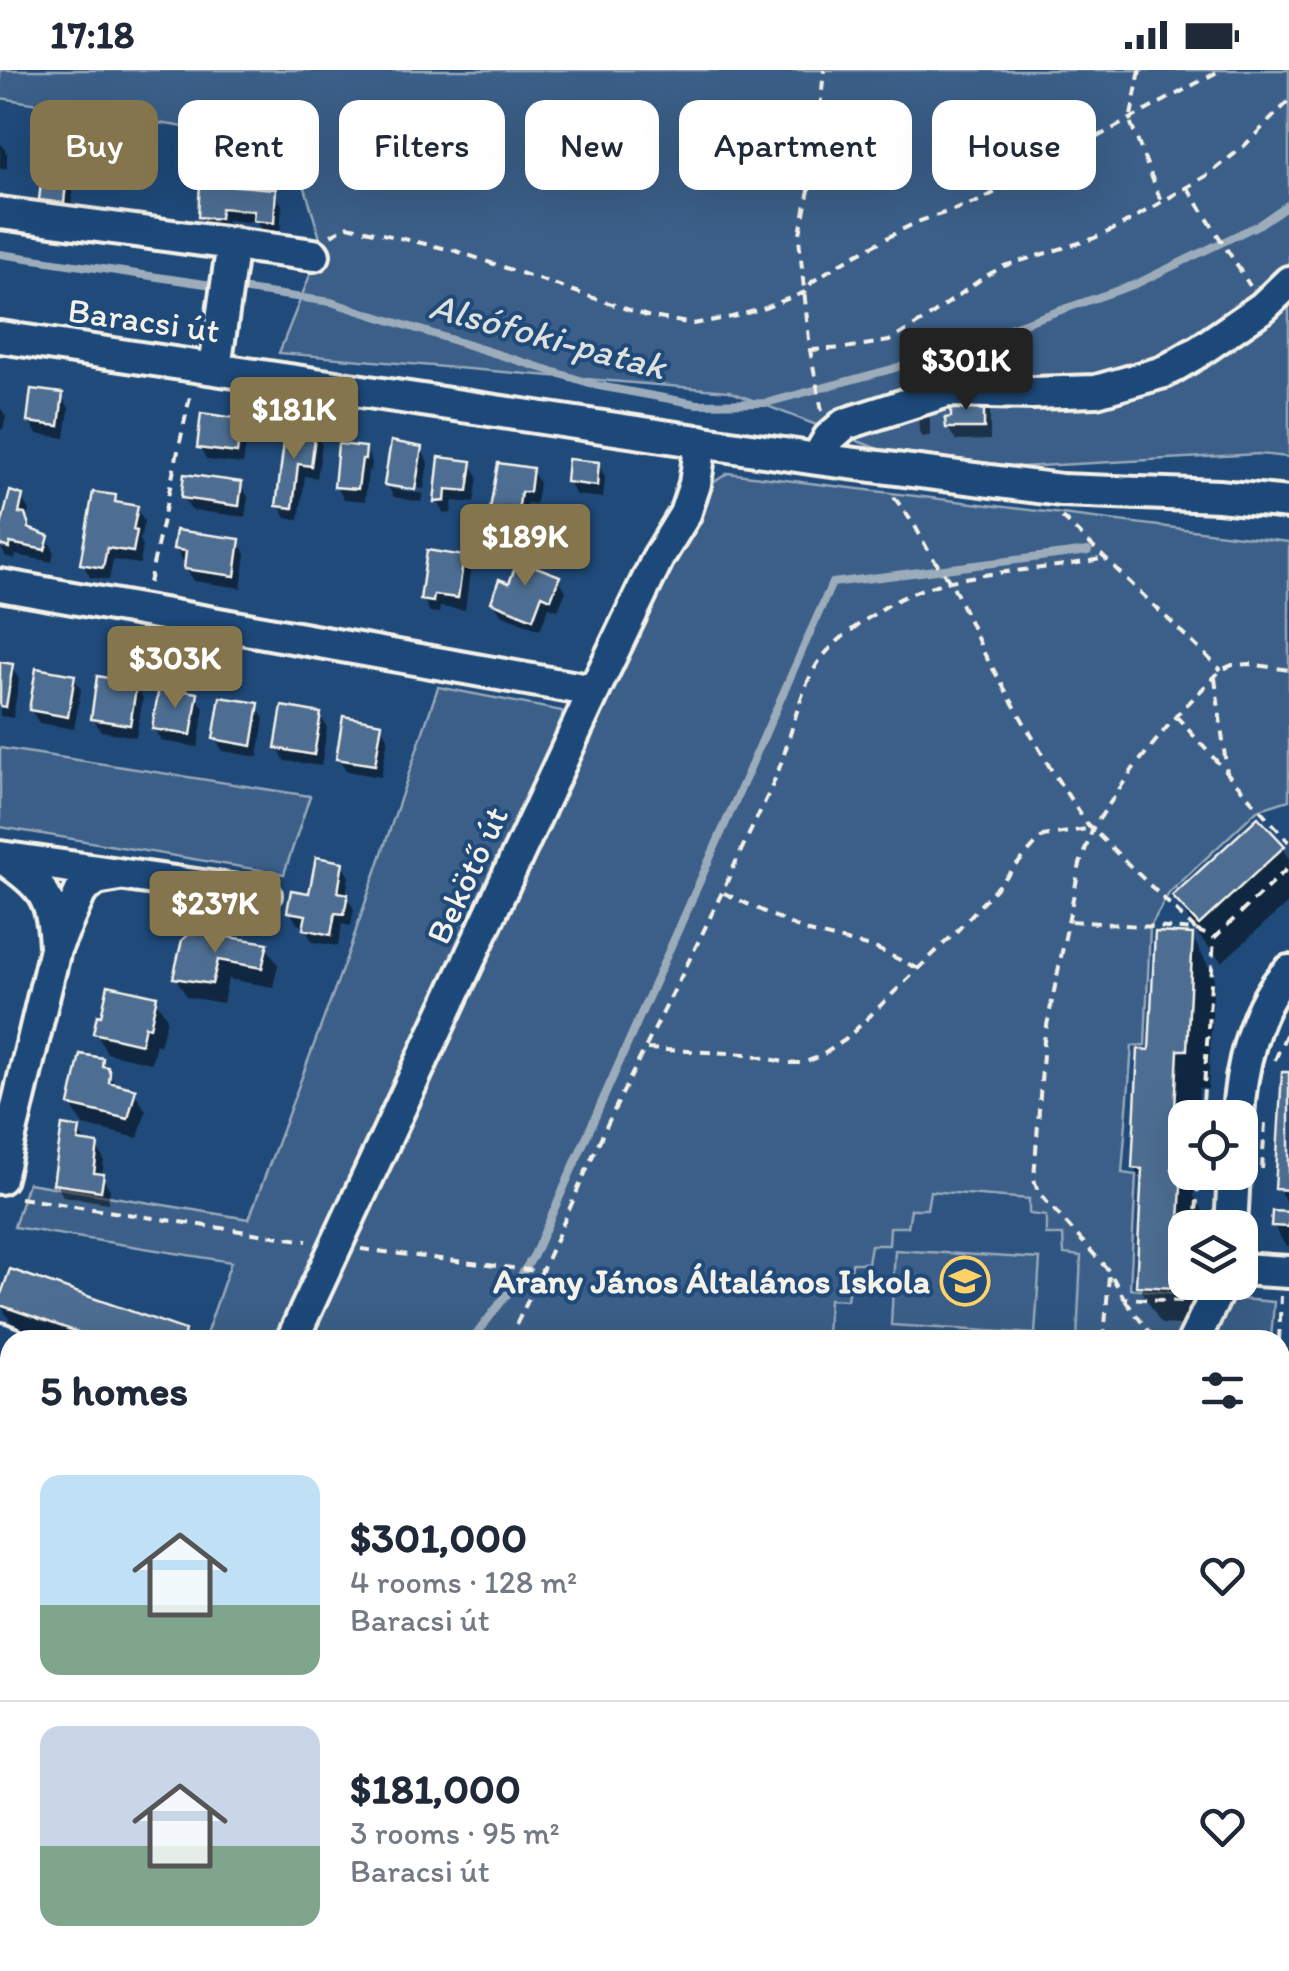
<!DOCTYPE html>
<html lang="en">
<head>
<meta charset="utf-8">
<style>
  body { margin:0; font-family:Itim,sans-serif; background:#f2f2f3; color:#1f2937; height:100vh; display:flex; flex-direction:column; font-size:38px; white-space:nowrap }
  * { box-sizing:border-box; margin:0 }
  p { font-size:32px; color:#747a83 }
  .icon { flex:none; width:55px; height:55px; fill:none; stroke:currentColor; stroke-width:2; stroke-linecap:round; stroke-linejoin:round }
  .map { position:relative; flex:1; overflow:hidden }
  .drawer { position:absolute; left:0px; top:1260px; width:1290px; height:642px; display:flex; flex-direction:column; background:#fff; border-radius:30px 30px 0 0; box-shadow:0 10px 40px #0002 }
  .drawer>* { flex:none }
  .top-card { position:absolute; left:30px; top:30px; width:1230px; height:90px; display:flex; gap:20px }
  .controls { position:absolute; left:1168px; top:1030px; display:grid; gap:20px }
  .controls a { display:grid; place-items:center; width:90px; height:90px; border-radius:20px; background:#fff; box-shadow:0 10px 40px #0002; font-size:50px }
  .price { position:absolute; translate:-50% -85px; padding:0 22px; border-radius:10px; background:#84754c; color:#fff; font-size:32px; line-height:65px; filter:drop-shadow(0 2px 5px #0008) }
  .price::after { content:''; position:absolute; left:50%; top:60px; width:30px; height:22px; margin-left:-15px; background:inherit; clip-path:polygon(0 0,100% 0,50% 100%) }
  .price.on { background:#222; color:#fff }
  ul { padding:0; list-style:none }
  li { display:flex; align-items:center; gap:30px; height:250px; padding:0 40px }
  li+li { border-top:2px solid #e0e1e3 }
  li span { display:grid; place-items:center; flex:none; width:280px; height:200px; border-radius:20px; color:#555 }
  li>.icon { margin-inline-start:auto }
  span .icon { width:120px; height:120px; fill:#fffc; stroke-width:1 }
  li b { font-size:42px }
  h2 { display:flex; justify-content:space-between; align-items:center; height:120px; padding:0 40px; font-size:42px }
  .pill { padding:0 35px; border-radius:20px; background:#fff; box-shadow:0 10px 40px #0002; font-size:35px; line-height:90px }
  .pill.on { background:#84754c; color:#fff }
  .status { display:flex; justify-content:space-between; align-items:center; height:70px; padding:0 50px; background:#fff; direction:ltr }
  .status svg { height:28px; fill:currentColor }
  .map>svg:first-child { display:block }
</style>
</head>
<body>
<div class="status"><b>17:18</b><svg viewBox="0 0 49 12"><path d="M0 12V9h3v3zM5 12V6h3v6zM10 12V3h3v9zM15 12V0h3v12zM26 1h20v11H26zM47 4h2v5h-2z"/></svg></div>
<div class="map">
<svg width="1289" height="1901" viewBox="0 0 1289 1901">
  <rect width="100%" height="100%" fill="#1f4a7a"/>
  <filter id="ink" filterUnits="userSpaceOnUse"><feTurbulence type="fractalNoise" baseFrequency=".01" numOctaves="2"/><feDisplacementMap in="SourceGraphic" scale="20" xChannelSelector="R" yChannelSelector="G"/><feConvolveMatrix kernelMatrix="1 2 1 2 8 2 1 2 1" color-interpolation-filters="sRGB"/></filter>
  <g filter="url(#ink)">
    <path fill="#2d5581" d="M929,1121l101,8 51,57 -4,84h-274l1,-6 48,-71z"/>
    <path fill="#3a5f88" stroke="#97a8b8" stroke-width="2.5" d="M0,0h1289v387l-30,-3 -239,13 -142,-18 -149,-58 -450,-38 43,-108 -30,-101 -292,-46z
      M728,403l561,69v258l-32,10 -88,83 -19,34 -5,118 -13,1 -10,127 14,2 -6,114 144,13 -3,38h-194l4,-84 -17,-2 -1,-19h-17v-19l-17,-2v-15l-99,-8 -3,18h-16l-3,18h-18l-1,18h-18l-3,18h-16l-5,37 -18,-1 -2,37 -23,-2 -1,6h-499l315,-678 92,-178z
      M438,617l124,24 3,20 -285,609h-76l27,-78 -217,-35 14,-44 221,36 101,-271z
      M0,678l310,48 -26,78 -284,-47z
      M895,1180l145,9 -5,75 -144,-9z
      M1280,1334h9v482h-9z
      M11,1892l637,1 -9,8h-632z"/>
    <path fill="#0007" d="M0,72l7,11v15l-7,1z
      M68,86l7,12 -5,47 -21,-2 -7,-13z
      M203,115l72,7 7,13 -2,30 -17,-2 -6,-10 -30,-3 -1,11 -18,-2 -7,-13z
      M61,325l8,13 -4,30 -28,-4 -7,-12z
      M982,328l8,13v29l-34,1 -8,-13z
      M0,337l6,10 -3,12h-3z
      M918,344h9l3,5v17l-8,1 -3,-6z
      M240,351l8,13 -5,30 -36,-4 -7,-12z
      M289,359l25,3 8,13 -5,33 -12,-2 -6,44 -13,-2 -7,-13z
      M365,379l7,13 -1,9 -3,-1 -3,31 -21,-2 -8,-13z
      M421,379l7,13 -4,27 -32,-5v5l31,5 -2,8 -27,-5 -7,-13z
      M441,390l29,3 8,13 -4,27 -21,-2 -2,12 -7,1 -7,-12z
      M598,394l7,13 -2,21 -27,-3 -8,-13z
      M532,400l7,13 -3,21 -9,-1 -4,28 -24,-4 -7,-12z
      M241,414l7,13 -3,20 -54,-7 -8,-13z
      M21,427l8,13 -3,11 6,11 15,6 7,13 -2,11 -36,-7 -1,4 -9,-2 -6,-11v-6z
      M114,428l5,7 17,3 8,13 -4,19 3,6 -3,18 -27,-4 -4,20 -19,-3 -7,-13z
      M238,471l8,13 -5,34 -47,-7 -8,-13 1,-6 -4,-1 -7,-13z
      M463,488l7,13 -5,39 -25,-3 -1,6 -9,-1 -7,-13z
      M558,508l8,13 -8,19 -9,-3 -9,23 -39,-16 -8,-13 18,-15z
      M0,595l11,2 8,12 -6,39 -13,-2z
      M73,607l8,13 -7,39 -35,-6 -8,-13z
      M135,615l8,13 -7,39 -35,-6 -8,-13z
      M196,626l8,12 -6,39 -36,-6 -8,-12z
      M257,636l7,13 -6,38 -35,-6 -8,-13z
      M320,645l7,13 -6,38 -36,-5 -7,-13z
      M380,655l8,13 -7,39 -35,-6 -8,-13z
      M1258,750l25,28 6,10v44l-67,60 -24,-27 -23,-39z
      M342,794l7,13 -3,18 8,14 -3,17 -9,-2 -4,22 -25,-4 -8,-13 1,-3 -9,-2 -7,-13 22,-15z
      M1192,867l22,39 -6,113 -9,-1 -1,30h-13v54h10l-1,24 9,15 -1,17h-17v54h14l-3,44 -35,-2 -23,-39 6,-101 -10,-16z
      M266,876l12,19 -5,22 -45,-8 -5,24 -36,-6 -12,-20 5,-25z
      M155,929l12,19 -7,28 -4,-2 -5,19 -44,-10 -11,-20z
      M101,990l15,26 18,5 12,20 -8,27 -55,-13 -12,-20z
      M1289,1005v133l-11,-19z
      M78,1060l8,13 11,4 7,13 -2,16 8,14 -2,13 -45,-7 -7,-12z
      M1289,1144v32l-4,-1 -11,-19z
      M0,1234l184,28 4,8h-130l-46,-16z
      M0,1304l10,3v52l-10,-4z
      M0,1506l9,16 -9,23z
      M0,1552l10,4v61l-10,-4z"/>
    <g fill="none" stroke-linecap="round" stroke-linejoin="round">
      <path stroke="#9cacbb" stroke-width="8" d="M0,184l219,32
        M233,218l98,14 268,84 98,18 69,-1 126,-34 244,-85 124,-60 29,-20
        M472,1270l46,-60 16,-25 298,-672 256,-32
        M274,1901l3,-9"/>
    </g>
    <path fill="#4d6e92" stroke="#f4f1e8" stroke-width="2.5" d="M45,80l24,3 -5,50 -25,-3z
      M200,113l76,6 -2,34 -21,-2 1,-10 -33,-3 -1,11 -22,-2z
      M31,319l32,4 -4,33 -32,-4z
      M951,326h33v32h-38l-1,-10 6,-1z
      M201,343l41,6 -5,34 -40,-5z
      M286,356l30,4 -5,36 -13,-2 -5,44 -17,-2z
      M391,371l31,6 -7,43 -31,-5z
      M338,374l28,3 -1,12h-3l-4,30 -24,-2z
      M439,387l33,4 -4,30 -22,-2 -1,12 -11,1z
      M568,389l31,3 -2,24 -31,-4z
      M498,393l35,5 -3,24h-9l-4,27 -28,-4z
      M184,404l58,8 -3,24 -58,-8z
      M10,421l13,4 -4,18 6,1 4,11 -1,3 21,8 -4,14 -35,-7 -1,5 -9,-3v-15z
      M93,422l23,3 -1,7 23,4 -5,24 4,1 -4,21 -26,-4 -4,20 -23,-4z
      M176,460l64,9 -5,37 -51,-7 2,-18 -13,-2z
      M427,480l37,6 -6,42 -24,-3 -1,7 -13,-2z
      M518,490l42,16 -9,23 -9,-4 -9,24 -42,-17 8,-23 10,4z
      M0,592l13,2 -7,43 -6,-1z
      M36,598l39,7 -7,42 -39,-7z
      M97,606l40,7 -7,42 -39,-6z
      M159,617l39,6 -7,42 -39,-6z
      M220,627l39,6 -7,43 -39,-7z
      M282,636l39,7 -7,42 -39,-7z
      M343,646l39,7 -7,42 -39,-6z
      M1258,747l27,29 -86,79 -27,-29z
      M316,787l27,5 -5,30 10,2 -4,20 -9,-1 -4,22 -28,-6 3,-14 -19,-3 4,-22 18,3z
      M1155,862l38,2 -6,116h-9l-6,119 10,1 -7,118 -39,-2 6,-117 -10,-1 6,-119 11,1z
      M202,863l66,10 -6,25 -44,-8 -6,24 -39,-6 9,-38 7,-6z
      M108,915l49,11 -7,31 -5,-1 -4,18 -48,-11 4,-18 4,1z
      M80,984l23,4 -1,8 6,1 2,6 -1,9 27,7 -8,30 -59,-14z
      M1282,1002h7v118l-14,-1z
      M62,1055l18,3 -2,13 20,3 -4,29 10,1 -3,17 -48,-7z
      M1272,1141l17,1v15l-18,-1z
      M10,1199l175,61 -2,8 4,2h-87l-100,-35v-8z
      M0,1301l10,3v40l-10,-3z
      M0,1549l10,4v50l-10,-4z
      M1280,1841h9v60h-158l1,-9h148z
      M807,1894l116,5v2h-116z"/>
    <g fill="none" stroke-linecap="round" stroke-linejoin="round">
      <g stroke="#f4f1e8" stroke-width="38">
        <path id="minor" d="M0,143l314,42
          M0,267l817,122 244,31 158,6 70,7
          M215,298l18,-125
          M817,389l12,-21 16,-14 103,-33 84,2 64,-2 68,-19 34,-20 65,-45 26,-25
          M0,515l594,106
          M0,787l265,38
          M4,789c40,27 49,39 51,88
          M1238,1048c2,-47 16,-113 51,-147
          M0,1108l55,-229 26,-58 15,-12 23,-4
          M1231,1158l3,-56
          M1240,1199l49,3
          M0,1269l10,4
          M292,1270l302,-649 64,-133 27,-44 10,-30 6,-43
          M1194,1270l28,-58
          M959,1892l5,9
          M0,1894l10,-21
          M702,1901l13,-9"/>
      </g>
      <path stroke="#f4f1e8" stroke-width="4" stroke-dasharray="10 8" stroke-linecap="butt" d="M1140,0l-10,51 31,80
        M1188,118l62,98
        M331,165l17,-9 108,25 191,65 46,8 39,-7 33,-9 40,-16 7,-10 22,-15 71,-39 15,-7 57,-19 244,-132
        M810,280l35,-2 44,-7 37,-22 58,-42 20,-11 88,-27 25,-11 94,-55 33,-27 45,-45
        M822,341l-12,-61 -11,-112 16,-77 9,-91
        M894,427l21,29 15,28 23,32 32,69 67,116 34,52 110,107 -126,-9
        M1062,447l159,153
        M149,513l42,-191
        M1215,608l12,95
        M1176,646l113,126
        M724,823l81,38 70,17 44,21
        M1196,860l18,8
        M647,979l100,5 41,9h15l18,-7 24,-16 112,-109 86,-95 50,-8
        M1275,990l14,-32
        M1202,1048l12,-180 75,-71
        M1262,1099l3,-46
        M20,1128l287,43
        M1195,1158l4,-56
        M361,1179l182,23
        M1125,1230l30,40
        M1182,1231l-58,-3 -15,-27 -71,-79 -4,-13 10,-139 36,-176 13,-36 40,-59 43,-53 45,-46 11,-5 18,-1 39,6
        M508,1270c37,-69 65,-143 98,-213 44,-91 92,-180 133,-272 14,-30 30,-59 41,-89 13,-35 19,-76 40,-106 16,-21 43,-39 65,-53 64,-40 147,-32 219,-49
        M1104,1270l5,-65
        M1279,1270l2,-44
        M1280,1329l9,1
        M0,1416l10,4
        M1280,1572l9,-11
        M1280,1832l9,1
        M282,1901l2,-9
        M1109,1901l1,-9"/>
      <use href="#minor" stroke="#1f4a7a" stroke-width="30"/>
    </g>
  </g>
  <defs>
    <g id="school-ring" transform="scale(2.5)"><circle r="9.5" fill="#1f4a7a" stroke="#ffd166" stroke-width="1.5"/><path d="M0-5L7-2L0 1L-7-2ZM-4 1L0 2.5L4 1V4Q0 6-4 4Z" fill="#ffd166"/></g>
  </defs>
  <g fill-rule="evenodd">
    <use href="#school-ring" x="965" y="1211"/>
  </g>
  <g text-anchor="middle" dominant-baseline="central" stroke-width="8" stroke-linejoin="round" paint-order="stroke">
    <g font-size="35" fill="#f4f1e8" stroke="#1f4a7a">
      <text transform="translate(144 250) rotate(8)">Baracsi út</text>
      <text transform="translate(467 805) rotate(-65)">Bekötő út</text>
    </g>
    <g font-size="35" font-weight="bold" fill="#f4f1e8" stroke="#1f4a7a" text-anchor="end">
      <text x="930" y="1211">Arany János Általános Iskola</text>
    </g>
    <g font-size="38" font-style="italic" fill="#dee0dd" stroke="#1f4a7a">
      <text transform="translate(548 266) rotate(15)">Alsófoki-patak</text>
    </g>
  </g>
</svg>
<div class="controls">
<a><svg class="icon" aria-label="locate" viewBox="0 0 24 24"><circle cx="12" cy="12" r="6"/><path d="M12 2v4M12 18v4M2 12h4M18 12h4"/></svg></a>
<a><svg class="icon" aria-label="layers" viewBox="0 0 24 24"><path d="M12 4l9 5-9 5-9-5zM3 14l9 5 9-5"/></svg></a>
</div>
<b class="price on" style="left:966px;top:343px">$301K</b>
<b class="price" style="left:294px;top:392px">$181K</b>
<b class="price" style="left:525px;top:519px">$189K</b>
<b class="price" style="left:175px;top:641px">$303K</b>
<b class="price" style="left:215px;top:886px">$237K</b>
<div class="top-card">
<a class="pill on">Buy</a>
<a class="pill">Rent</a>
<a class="pill">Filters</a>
<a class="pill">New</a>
<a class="pill">Apartment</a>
<a class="pill">House</a>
</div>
<section class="drawer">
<h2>5 homes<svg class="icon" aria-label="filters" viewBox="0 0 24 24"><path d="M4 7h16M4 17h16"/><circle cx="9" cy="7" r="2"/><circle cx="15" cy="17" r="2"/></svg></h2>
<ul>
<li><span style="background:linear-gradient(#bfe0f5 65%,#7fa58c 0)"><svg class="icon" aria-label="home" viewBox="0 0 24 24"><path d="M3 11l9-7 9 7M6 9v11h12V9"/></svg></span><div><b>$301,000</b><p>4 rooms · 128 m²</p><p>Baracsi út</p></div><svg class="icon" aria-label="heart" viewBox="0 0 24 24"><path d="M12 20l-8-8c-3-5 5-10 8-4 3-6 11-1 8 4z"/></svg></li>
<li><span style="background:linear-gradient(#c9d6e8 60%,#7fa58c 0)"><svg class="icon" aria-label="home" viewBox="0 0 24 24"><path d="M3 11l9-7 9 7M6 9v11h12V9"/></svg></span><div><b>$181,000</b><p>3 rooms · 95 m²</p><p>Baracsi út</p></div><svg class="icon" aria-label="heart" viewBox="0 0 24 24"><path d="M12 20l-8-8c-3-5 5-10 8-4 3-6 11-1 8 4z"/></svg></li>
</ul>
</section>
</div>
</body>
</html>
